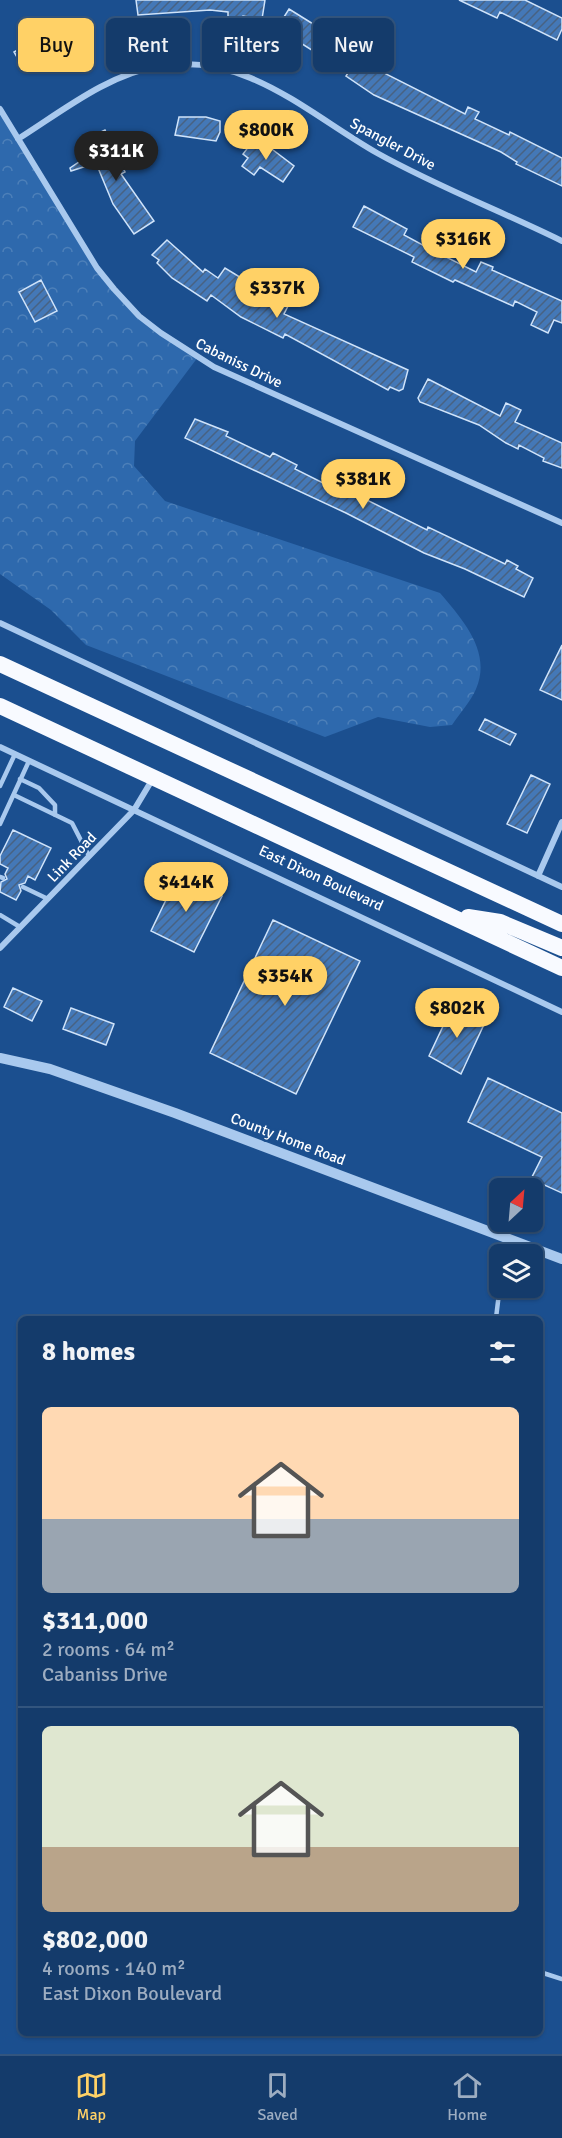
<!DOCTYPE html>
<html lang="en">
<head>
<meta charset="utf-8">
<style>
  body { margin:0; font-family:Signika,sans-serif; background:#214673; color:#f1f3f6; height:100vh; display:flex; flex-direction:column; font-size:22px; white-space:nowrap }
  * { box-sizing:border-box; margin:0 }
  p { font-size:20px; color:#9dadc1 }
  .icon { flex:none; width:33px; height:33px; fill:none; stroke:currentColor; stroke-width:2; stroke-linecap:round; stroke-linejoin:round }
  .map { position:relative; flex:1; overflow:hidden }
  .drawer { position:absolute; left:18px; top:1316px; width:525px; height:720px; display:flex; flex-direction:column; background:#143b6b; border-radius:9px; box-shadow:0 2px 4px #0004,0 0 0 2px #33557e }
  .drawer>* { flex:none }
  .guide { position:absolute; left:18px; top:18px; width:526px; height:54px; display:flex; gap:12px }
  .needle { width:39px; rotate:26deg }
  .fabs { position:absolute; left:489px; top:1178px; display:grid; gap:12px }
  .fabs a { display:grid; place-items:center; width:54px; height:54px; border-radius:9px; background:#143b6b; box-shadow:0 2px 4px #0004,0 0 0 2px #33557e; font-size:30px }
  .price { position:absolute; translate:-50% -51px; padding:0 14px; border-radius:21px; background:#ffd166; color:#111; font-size:20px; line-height:39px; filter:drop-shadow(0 2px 3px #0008) }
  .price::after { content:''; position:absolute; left:50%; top:36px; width:18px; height:14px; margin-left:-9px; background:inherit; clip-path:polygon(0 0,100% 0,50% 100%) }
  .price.active { background:#222; color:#fff }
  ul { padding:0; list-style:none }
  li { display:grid; align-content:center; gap:12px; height:318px; padding:0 24px }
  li+li { border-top:2px solid #33557e }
  li span { display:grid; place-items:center; height:186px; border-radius:9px; color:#555 }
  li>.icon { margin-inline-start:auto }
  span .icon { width:108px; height:108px; fill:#fffc; stroke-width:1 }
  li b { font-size:26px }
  h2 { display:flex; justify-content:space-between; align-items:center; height:72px; padding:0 24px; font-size:26px }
  .chip { padding:0 21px; border-radius:9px; background:#143b6b; box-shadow:0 2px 4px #0004,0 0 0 2px #33557e; font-size:21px; line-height:54px }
  .chip.active { background:#ffd166; color:#111 }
  .dock { display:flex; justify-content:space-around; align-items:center; height:84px; border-top:2px solid #33557e; background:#143b6b; font-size:16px; color:#9dadc1 }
  .dock a { display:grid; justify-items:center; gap:3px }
  .dock .active { color:#ffd166 }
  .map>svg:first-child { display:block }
</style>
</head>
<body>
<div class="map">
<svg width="562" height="2054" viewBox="0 0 562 2054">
  <defs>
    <pattern id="forest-crowns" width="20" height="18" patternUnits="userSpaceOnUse" patternTransform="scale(1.5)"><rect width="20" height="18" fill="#2e69ad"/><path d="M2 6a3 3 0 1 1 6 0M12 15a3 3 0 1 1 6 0" fill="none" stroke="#4d80b9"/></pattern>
    <pattern id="building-hatch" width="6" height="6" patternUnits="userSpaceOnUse" patternTransform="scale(1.5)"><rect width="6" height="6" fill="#4478b7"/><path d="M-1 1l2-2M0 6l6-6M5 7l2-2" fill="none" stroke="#486282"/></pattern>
  </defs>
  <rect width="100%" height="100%" fill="#1b4f8f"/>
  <path fill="url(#forest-crowns)" d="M0,109l97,159 42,48 59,41 -63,84 -1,25 31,35 275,92c23,27 52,59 36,96 -5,12 -16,24 -24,36l-22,2 -52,-10 -53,20 -239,-92 -35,-35 -51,-36z"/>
  <path fill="url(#building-hatch)" stroke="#cfe3fa" stroke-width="1.5" d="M136,0h129l-3,19 -19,-3 -1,5 -14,-4v-5l-18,-2 -72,5z
    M459,0h66l37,18v11l-5,11 -57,-28 -3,6z
    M289,9l95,59 -2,4 83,42 3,-7 11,5 -4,7 34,16 1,-3 52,26v28l-46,-22 1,-2 -16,-10 -127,-57 -28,-19 2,-3 -71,-45z
    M51,30l11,19 -10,8 1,2 -16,9 -3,-3 -9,6 -11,-19z
    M179,117h27l14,4v11l-4,9 -41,-6z
    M105,130l20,42 -4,2 33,47 -20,13 -21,-30 -17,-41 -25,8 -1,-3 22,-15 -6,-14z
    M256,137l38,29 -11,16 -23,-15 -6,8 -12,-9 6,-8 -5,-4z
    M364,206l43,23 -3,6 26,14 4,-8 16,9 -4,7 30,15 5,-10 12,5 -1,3 70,31v22l-8,-3 -6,13 -17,-8 6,-13 -22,-11 -2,5 -58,-26 -2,2 -41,-20 2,-5 -61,-30z
    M167,240l36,32 2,-3 13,9 7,-10 18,11 -7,10 37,19 4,-7 11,5 -4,8 124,56 -5,19 -4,2 -9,-4 -2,3 -103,-56 -2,4 -42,-21 -30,-22 -4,6 -35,-23 -15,-15 2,-3 -7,-5z
    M41,280l16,31 -22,11 -16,-30z
    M428,379l72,37 6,-13 15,7 -6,12 47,21v25l-19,-7 1,-3 -25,-13 -1,4 -12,-6 -27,-18 -59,-23 -2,-4z
    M195,419l33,13 -2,4 44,21 3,-4 24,12 -2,4 34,17 2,-4 96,48 1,-3 77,37 2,-4 11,6 -2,3 17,9 -9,19 -59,-28 -41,-16 -78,-40 -161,-75z
    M562,645v55l-22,-10z
    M485,719l31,15 -6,11 -31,-15z
    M531,775l19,9 -23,49 -20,-9z
    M13,830l38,18 -16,32 -7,-4 -3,7 -6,2 2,6 -5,9 -16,-8 1,-10 6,-3 -2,-5 3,-6 -8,-4v-8z
    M178,875l44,21 -28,56 -43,-21z
    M273,920l87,41 -64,133 -86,-41z
    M13,988l29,13 -10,20 -28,-14z
    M453,1005l33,15 -25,54 -32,-18z
    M71,1008l43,16 -8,21 -43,-16z
    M488,1078l74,35v80l-31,-14 11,-22 -74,-35z"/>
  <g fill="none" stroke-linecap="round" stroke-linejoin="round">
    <path stroke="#a9c9ee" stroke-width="4.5" d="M20,779l19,9 16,17v10
      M0,786l15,-32
      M14,795l58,28 17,33
      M0,824l29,-63
      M0,877l3,1
      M23,887l25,12
      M0,915l20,12
      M510,1254l4,-13
      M496,1318l4,-33
      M540,1972l22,7"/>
    <path stroke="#a9c9ee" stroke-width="6" d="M0,109l97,159 17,21 25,27 22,17 53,34 348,156
      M18,139c43,-27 90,-65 141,-73 87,-14 148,47 218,87 59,33 124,58 185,88
      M0,623l562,264
      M0,747l562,265
      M538,876l24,-54
      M0,948l134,-138 18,-30"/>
    <path stroke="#a9c9ee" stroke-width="10" d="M0,1058l50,11 125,44 387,146"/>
    <path stroke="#f8faff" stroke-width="16" d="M0,664l562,260
      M0,706l562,262
      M468,917l32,5 62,26"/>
  </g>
  <g text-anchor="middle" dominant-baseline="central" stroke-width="5" stroke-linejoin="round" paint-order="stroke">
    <g font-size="15" fill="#fff" stroke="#1b4f8f">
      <text transform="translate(393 144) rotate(28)">Spangler Drive</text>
      <text transform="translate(239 363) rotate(26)">Cabaniss Drive</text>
      <text transform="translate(72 857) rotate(-46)">Link Road</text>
      <text transform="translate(321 878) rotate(25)">East Dixon Boulevard</text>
      <text transform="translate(288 1139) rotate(21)">County Home Road</text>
    </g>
  </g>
</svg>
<div class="fabs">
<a><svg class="needle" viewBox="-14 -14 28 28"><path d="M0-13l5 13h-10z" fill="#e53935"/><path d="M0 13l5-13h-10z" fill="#9dadc1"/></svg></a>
<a><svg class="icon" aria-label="layers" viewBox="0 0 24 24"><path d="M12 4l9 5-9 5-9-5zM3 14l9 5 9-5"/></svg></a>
</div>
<b class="price" style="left:266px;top:161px">$800K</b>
<b class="price active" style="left:116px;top:182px">$311K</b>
<b class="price" style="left:463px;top:270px">$316K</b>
<b class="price" style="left:277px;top:319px">$337K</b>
<b class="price" style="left:363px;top:510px">$381K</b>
<b class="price" style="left:186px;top:913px">$414K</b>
<b class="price" style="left:285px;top:1007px">$354K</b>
<b class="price" style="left:457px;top:1039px">$802K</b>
<div class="guide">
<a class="chip active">Buy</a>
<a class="chip">Rent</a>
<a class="chip">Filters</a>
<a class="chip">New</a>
</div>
<section class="drawer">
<h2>8 homes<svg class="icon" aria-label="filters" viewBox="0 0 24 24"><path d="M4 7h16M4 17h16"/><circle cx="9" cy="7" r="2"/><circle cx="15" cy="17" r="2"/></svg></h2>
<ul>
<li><span style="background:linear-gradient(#ffd9b3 60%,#9aa5b1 0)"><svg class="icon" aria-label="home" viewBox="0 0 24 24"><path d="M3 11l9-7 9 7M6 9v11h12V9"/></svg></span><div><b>$311,000</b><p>2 rooms · 64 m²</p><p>Cabaniss Drive</p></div></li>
<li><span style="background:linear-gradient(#dfe7d0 65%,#b9a48a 0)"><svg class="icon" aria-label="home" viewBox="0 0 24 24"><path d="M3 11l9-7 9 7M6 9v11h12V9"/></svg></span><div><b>$802,000</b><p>4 rooms · 140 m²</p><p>East Dixon Boulevard</p></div></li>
</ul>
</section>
</div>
<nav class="dock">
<a class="active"><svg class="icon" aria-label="map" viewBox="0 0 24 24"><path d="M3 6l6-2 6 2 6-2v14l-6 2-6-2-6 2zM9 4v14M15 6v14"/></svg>Map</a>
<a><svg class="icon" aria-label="saved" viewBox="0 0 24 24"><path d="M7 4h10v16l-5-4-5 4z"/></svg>Saved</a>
<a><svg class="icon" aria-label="home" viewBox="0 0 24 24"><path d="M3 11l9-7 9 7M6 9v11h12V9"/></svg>Home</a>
</nav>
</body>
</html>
